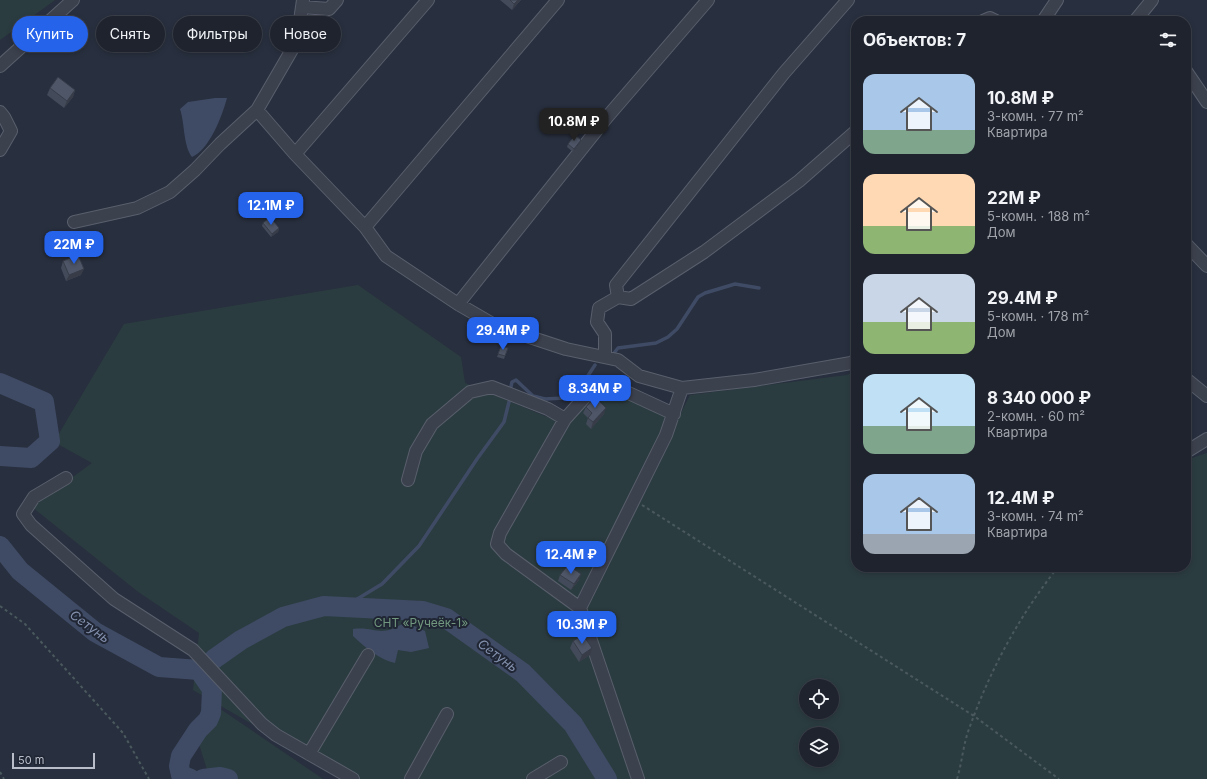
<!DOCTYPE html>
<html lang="ru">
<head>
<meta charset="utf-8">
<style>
  body { margin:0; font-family:Inter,sans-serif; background:#262b36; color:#f1f3f6; height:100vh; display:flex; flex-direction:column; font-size:15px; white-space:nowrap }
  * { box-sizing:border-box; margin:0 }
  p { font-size:13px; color:#a1a4aa }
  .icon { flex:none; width:22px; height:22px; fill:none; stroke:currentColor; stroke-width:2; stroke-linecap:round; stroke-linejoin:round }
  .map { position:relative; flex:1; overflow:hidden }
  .sheet { position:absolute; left:851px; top:16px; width:340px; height:556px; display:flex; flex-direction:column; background:#1e232e; border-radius:16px; box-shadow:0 2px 6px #0003,0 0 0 1px #3c404a }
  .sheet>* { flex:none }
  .guide { position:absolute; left:12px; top:16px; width:380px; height:36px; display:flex; gap:8px }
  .controls { position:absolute; left:799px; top:679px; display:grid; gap:8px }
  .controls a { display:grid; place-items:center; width:40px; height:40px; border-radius:50%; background:#1e232e; box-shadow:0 2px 6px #0003,0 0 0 1px #3c404a; font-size:20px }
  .scale { position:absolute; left:12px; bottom:10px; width:83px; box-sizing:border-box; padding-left:4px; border:2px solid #b8bdc9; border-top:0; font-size:11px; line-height:14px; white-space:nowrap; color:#b8bdc9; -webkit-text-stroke:3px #202634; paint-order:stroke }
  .price { position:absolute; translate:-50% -34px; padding:0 9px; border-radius:8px; background:#2563eb; color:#fff; font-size:13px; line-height:26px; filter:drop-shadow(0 1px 2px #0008) }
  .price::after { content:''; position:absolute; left:50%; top:24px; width:12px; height:9px; margin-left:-6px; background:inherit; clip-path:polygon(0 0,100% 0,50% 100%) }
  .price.active { background:#222; color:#fff }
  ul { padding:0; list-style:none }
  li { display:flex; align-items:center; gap:12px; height:100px; padding:0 12px }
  li span { display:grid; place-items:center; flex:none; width:112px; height:80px; border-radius:12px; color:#555 }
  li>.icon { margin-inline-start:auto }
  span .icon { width:48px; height:48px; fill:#fffc; stroke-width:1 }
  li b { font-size:17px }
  h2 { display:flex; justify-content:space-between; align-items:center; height:48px; padding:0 12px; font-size:17px }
  .tag { padding:0 14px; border-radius:18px; background:#1e232e; box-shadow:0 2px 6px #0003,0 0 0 1px #3c404a; font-size:14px; line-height:36px }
  .tag.active { background:#2563eb; color:#fff }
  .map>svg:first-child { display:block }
</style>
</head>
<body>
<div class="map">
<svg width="1207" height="779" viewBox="0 0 1207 779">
  <rect width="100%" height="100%" fill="#282f3e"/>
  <path fill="#2b3c40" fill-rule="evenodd" d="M0,0h55l-55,40z
    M358,285l103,72 4,26 104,43 3,-7 18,-20 19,-7 62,24 -94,191 58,172h-287l-155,-89 6,-57 -62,-42 -105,-84 60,-44 -38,-21 70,-118z
    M856,370v197h330v-107l21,-7v326h-566l-58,-170 107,-214 157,-20zM806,686h26v26h-26zM806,734h26v26h-26z
    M207,700l116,79h-113l-11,-35z"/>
  <path fill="#3f4b65" d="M215,98h12c-5,18 -17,51 -35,59 -9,-12 -7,-33 -12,-48l8,-7z
    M405,622l20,9 4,17 -18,4 -13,-2 -3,13c-17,-4 -29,-15 -42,-27v-7c24,-3 26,10 52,-7z"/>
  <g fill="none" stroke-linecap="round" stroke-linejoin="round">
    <path stroke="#3f4b65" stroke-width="3.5" d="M614,353l4,-5 38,-5 12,-6 9,-8 21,-32 7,-4 30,-9 24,4
      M510,391l2,-9 4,-2 17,16 12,3 19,-1 12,-4 19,-29
      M344,607l38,-23 37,-38 58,-87 27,-37 5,-20"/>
    <path stroke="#3f4b65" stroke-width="20" d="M0,383l44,19 6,39 -19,17 -31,-2
      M0,546l20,25 75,61 64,35 40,3 13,19 -1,24 -3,7 -10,10 -17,26 -2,10 2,9 10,4
      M214,659l27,-19 42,-23 41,-11 99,5 23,7 77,55 50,51 34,55
      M203,779l17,-2 8,2"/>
    <g stroke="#595f6c" stroke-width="14">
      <path id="minor" d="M848,0l-64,73 -168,212 2,12 13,2 73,-47 95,-71 57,-50
        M302,7l27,2 8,-9
        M983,21l7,-3 6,3
        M1043,21l14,-21
        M1135,21l17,-21
        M0,66l73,-66
        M1186,71l21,31
        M257,110l38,44 70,73 21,29 72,48 38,22 70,23 52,11 21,16 43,12 72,-8 97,-17 5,-3
        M0,112l4,5 7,14 -11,19
        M295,154l133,-154
        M74,222l63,-14 33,-16 25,-22 25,-26 37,-34 40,-69 6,-41
        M365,227l193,-227
        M1186,244l21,22
        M458,304l150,-188 100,-116
        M605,357v-23l-8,-12 2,-14 19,-11
        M1186,379l21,17
        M1186,452l21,-13
        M66,478l-32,19 -11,17 8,11 83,74 79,51 69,74 14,11 77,44
        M408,480l8,-29 16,-27 38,-32 22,-5 56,22 17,10
        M580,608l-74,-54 -9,-10 3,-11 65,-114 20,-22 20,-12 17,5 52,24
        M309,754l59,-99
        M411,779l36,-65
        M533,779l28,-17
        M638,779l-58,-171 86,-173 16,-47"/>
    </g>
    <path stroke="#4a595e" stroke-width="2" stroke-dasharray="3 3" stroke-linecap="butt" d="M642,505l332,211 85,63
      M0,606l25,18 98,109 26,46
      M0,772l4,7
      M957,779c5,-16 6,-34 12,-50 21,-59 50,-113 89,-162"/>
    <use href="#minor" stroke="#3c414e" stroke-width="12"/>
  </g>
  <path fill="#434a59" d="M500,0h21l-9,10z
    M50,88l25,2 -2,7 -9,11 -17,-13z
    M581,140l-1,3 -7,9 -6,-5 1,-3z
    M263,223l16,5 -1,4 -7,5 -9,-11z
    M63,261l18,14 -15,6 -5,-13z
    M501,346l7,2 -4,11 -7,-2z
    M586,407l18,7 -13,15 -5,-5 2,-6 -5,-5z
    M560,575l19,5 -8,10 -13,-9z
    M573,641l17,14 -11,7 -9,-14z"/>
  <path fill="#373c48" d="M518,0h3l-9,10 2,-6z
    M75,90l-2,7 -9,11 3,-7z
    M581,140l-1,3 -7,9 1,-3z
    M279,228l-1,4 -7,5 1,-3z
    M84,269l-3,6 -15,6 3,-6z
    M606,408l-2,6 -13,15 2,-7z
    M581,574l-2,6 -8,10 3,-6z
    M592,648l-2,7 -11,7 3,-7z"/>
  <path fill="#4e5667" stroke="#373c48" d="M510,0h8l-4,4z
    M58,77l17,13 -8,11 -17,-13z
    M575,135l6,5 -7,9 -6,-5z
    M270,217l9,11 -7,6 -9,-11z
    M78,255l6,14 -15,6 -6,-14z
    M501,346l7,2 -3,8 -7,-2z
    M595,397l11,11 -13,14 -5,-4 4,-5 -6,-6z
    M568,565l13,9 -7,10 -14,-9z
    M583,635l9,13 -10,7 -9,-14z"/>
  <g text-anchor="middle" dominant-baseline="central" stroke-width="4" stroke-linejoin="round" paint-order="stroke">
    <g font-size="12" fill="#71987e" stroke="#202634">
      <text x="421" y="622">СНТ «Ручеёк-1»</text>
    </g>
    <g font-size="13" font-style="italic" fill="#8390ad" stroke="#202634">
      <text transform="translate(90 626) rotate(36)">Сетунь</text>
      <text transform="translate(498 655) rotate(36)">Сетунь</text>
    </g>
  </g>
</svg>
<div class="controls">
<a><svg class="icon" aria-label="locate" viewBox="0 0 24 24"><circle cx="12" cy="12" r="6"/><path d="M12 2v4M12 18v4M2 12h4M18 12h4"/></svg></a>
<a><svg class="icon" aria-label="layers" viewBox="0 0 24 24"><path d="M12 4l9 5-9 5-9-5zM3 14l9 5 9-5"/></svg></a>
</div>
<div class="scale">50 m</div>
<b class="price active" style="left:574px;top:142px">10.8M ₽</b>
<b class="price" style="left:271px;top:226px">12.1M ₽</b>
<b class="price" style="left:74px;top:265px">22M ₽</b>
<b class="price" style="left:503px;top:351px">29.4M ₽</b>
<b class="price" style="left:595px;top:409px">8.34M ₽</b>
<b class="price" style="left:571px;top:575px">12.4M ₽</b>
<b class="price" style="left:582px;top:645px">10.3M ₽</b>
<div class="guide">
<a class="tag active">Купить</a>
<a class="tag">Снять</a>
<a class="tag">Фильтры</a>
<a class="tag">Новое</a>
</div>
<section class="sheet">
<h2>Объектов: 7<svg class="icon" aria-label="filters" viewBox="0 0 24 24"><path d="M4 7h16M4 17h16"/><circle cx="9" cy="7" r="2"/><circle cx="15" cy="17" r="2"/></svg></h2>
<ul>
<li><span style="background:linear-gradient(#a9c7e8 70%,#7fa58c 0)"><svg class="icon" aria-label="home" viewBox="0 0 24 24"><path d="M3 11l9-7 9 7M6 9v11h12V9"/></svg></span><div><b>10.8M ₽</b><p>3-комн. · 77 m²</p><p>Квартира</p></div></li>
<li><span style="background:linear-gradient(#ffd9b3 65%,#8fb573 0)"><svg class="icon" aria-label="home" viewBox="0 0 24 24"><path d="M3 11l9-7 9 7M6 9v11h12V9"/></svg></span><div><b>22M ₽</b><p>5-комн. · 188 m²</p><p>Дом</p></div></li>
<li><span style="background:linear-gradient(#c9d6e8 60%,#8fb573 0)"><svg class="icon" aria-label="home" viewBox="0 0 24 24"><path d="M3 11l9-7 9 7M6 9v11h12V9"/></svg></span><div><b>29.4M ₽</b><p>5-комн. · 178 m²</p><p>Дом</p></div></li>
<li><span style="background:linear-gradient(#bfe0f5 65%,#7fa58c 0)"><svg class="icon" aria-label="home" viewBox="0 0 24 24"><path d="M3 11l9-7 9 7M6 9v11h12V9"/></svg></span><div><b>8 340 000 ₽</b><p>2-комн. · 60 m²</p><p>Квартира</p></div></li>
<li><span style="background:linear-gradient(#a9c7e8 75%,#9aa5b1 0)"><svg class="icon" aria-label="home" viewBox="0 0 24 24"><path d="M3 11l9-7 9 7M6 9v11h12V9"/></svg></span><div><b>12.4M ₽</b><p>3-комн. · 74 m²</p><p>Квартира</p></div></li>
</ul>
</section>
</div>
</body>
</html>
